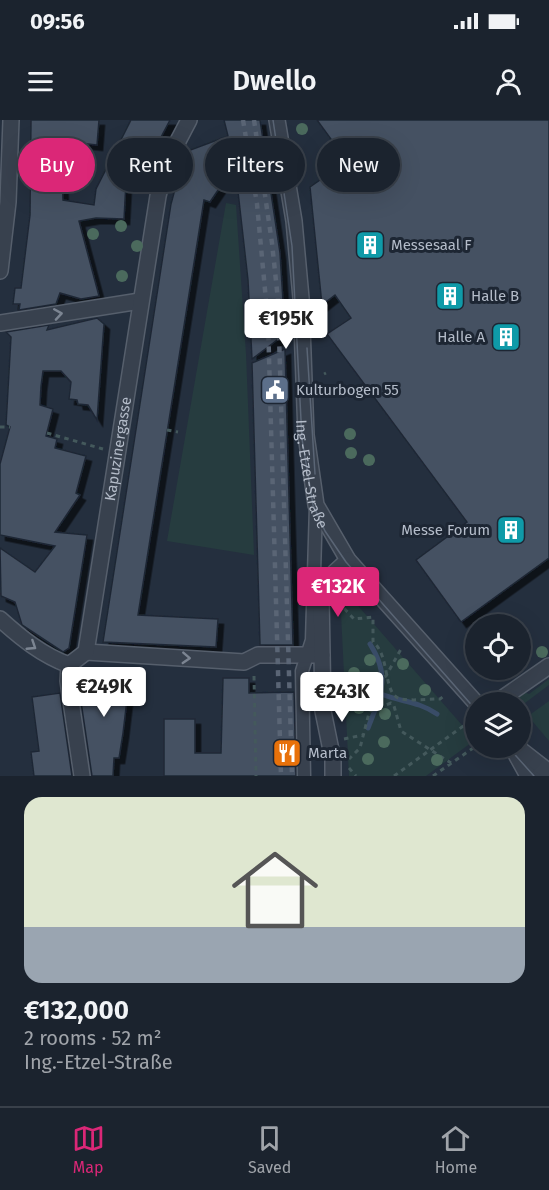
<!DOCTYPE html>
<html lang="en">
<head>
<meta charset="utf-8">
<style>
  body { margin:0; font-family:"Fira Sans",sans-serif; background:#242b36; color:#f1f3f6; height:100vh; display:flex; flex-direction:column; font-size:22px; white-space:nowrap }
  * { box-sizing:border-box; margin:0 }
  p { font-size:20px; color:#a0a4aa }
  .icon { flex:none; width:33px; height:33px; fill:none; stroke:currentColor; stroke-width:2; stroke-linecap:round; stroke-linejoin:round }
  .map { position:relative; height:656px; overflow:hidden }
  .side { display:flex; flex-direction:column; background:#1b232e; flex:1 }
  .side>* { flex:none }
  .top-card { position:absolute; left:18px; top:18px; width:513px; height:54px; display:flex; gap:12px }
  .tools { position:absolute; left:465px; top:494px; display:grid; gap:12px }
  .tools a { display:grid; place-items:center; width:66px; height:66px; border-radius:50%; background:#1b232e; box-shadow:0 6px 24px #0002,0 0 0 2px #39404a; font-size:30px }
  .price { position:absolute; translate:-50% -51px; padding:0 14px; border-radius:6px; background:#fff; color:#222; font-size:20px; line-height:39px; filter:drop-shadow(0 2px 3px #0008) }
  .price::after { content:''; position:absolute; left:50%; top:36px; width:18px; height:14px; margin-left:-9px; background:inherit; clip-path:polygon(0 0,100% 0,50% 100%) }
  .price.current { background:#db2777; color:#fff }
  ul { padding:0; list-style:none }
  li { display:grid; align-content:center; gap:12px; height:318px; padding:0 24px }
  li span { display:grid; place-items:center; height:186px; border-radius:18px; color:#555 }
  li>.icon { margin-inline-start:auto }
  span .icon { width:108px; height:108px; fill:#fffc; stroke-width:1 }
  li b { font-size:26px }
  .chip { padding:0 21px; border-radius:27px; background:#1b232e; box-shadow:0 6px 24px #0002,0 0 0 2px #39404a; font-size:21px; line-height:54px }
  .chip.current { background:#db2777; color:#fff }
  .status { display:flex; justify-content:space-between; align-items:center; height:42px; padding:0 30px; background:#1b232e; direction:ltr }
  .status svg { height:16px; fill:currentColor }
  header { display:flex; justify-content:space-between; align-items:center; height:78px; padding:0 24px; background:#1b232e; font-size:27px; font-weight:600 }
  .tab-bar { display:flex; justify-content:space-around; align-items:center; height:84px; border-top:2px solid #39404a; background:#1b232e; font-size:16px; color:#a0a4aa }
  .tab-bar a { display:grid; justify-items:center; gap:3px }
  .tab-bar .current { color:#db2777 }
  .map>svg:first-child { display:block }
</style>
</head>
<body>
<div class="status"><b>09:56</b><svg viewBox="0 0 49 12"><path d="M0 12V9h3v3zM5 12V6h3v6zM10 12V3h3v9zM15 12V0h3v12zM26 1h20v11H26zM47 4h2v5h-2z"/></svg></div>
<header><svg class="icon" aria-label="menu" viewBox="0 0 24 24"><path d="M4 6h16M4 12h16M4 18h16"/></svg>Dwello<svg class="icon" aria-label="person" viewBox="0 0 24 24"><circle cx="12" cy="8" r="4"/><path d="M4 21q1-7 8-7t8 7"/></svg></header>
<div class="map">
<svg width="549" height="656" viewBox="0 0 549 656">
  <defs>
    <filter id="shadow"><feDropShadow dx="5.5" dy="5.5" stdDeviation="0" flood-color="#0009"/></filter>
  </defs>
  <rect width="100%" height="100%" fill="#242f3e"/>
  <path fill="#263c3f" d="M226,83l10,2 10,149 8,201 -87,-14z
    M346,472l129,148 -49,36h-77l-9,-183z
    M549,559v6l-28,21 -1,-4h-5l9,-10 5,2z
    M549,581v40l-21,-25z"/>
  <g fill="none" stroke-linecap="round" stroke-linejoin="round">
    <path stroke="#394c67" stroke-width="5" d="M381,574c20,8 37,7 56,20
      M368,608c13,-34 23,-51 2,-84"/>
  </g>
  <path fill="#455162" stroke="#1f2835" stroke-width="1.5" filter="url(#shadow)" d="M31,0h68l-2,25 -36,-4 2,59 31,5 2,-16 35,-69h39l-20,38 -22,-12 -4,73 -28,-1 -17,3 20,75 -18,3 -21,-6 -4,11 -37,6 1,-6h-7l2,-16h6l9,-73z
    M224,0h36l20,133 5,81 -33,25 -4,-79 -13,-115 -25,37 -6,-2 -66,415 80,4 -2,28 -113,-5 68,-438 14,-52 43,-16z
    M317,0h232v438l-88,64 -45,-62 51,-38 -140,-188 24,-16 -16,-23 -13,10 -12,-118 37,-26z
    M97,198l7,6 -7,96 -9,-15 -10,-1 -1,-4 -8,-1 2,-17 -10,-11h-18l-2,15 -1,19 13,4 -7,27 11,3 -2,9 31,8 -10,37 4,2 -25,37 32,3 -18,113 -6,4 -41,-27 -7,-23 -14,-6 -1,-48 35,24 20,-26 -55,-11v-71l10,-37 -4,-2 5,-88 -5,-5 43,-7 -2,5z
    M285,229l8,296h-33l-8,-282z
    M79,552l51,2 -7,59 -4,25h-5l-1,18h-21l-13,-88h2z
    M223,558h26v15l45,-1 2,84h-132v-57h31v34h26z
    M60,573l12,83h-38l-3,-24 8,-1 -7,-54z"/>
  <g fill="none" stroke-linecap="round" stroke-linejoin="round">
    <g stroke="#565f6c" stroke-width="10">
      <path id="service" d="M529,644l11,12"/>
    </g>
    <g stroke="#565f6c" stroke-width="15">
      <path id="pedestrian" d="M304,656l-2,-105 10,-31 4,-134"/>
    </g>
    <g stroke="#565f6c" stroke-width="18">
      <g id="minor">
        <path d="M277,0l17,101 7,77 5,137 10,70 32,55 128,143"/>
        <path d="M0,151l8,-69 3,-82"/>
        <path d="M0,203l140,-22"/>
        <path d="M0,499c21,19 42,36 69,46"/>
        <path d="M86,532l158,10 14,-7h64"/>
        <path d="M497,582l52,-36"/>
        <path d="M512,627l16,29"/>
        <path d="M517,627l32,25"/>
        <path id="s1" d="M82,656l-14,-95 1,-16 17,-13 72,-456 8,-32 23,-44"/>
        <path d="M333,656v-16l-10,-49 -2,-116 14,-23 13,-12"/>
      </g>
    </g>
    <path stroke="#44595c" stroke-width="3" stroke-dasharray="4.5 4.5" stroke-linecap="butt" d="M324,254l2,-1
      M0,307h10
      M167,310l11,2
      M47,313l56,16
      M337,484l4,1 13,14 19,-2v25c18,14 9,53 28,57 12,2 27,0 39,0l4,-3
      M254,556l2,100
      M377,562l9,-6 15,-27
      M340,566l37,-4 -17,66 -11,11
      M370,591l21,-8 3,3 7,25 50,32
      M344,619l19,-4
      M349,648l7,8
      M394,656l79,-57
      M433,656l43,-30"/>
    <use href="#service" stroke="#38414e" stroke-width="8"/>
    <use href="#pedestrian" stroke="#38414e" stroke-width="12"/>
    <use href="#minor" stroke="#38414e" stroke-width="15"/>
    <g stroke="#5a6575" stroke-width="1.5">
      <path id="s2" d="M273,0l19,126 10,193 11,66 12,26 21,31 130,148"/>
      <path d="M307,228l8,126"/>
      <path d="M508,627l26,29"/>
    </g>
    <path stroke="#5a6575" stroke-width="4.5" stroke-dasharray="6 6" stroke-linecap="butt" d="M243,0l14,84 11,118 13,454
      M254,0l18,123 6,57 14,476"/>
  </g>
  <g fill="#4b6a5d">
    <circle cx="302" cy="9" r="6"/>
    <circle cx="121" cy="106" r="6"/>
    <circle cx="93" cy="114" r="6"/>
    <circle cx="137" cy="126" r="6"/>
    <circle cx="122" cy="156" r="6"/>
    <circle cx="350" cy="314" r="6"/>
    <circle cx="351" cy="333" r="6"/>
    <circle cx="369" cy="340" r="6"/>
    <circle cx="542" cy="532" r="6"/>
    <circle cx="370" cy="540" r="6"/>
    <circle cx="403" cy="544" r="6"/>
    <circle cx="354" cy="553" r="6"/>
    <circle cx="425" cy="570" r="6"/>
    <circle cx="359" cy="588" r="6"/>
    <circle cx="385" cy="594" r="6"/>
    <circle cx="384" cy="622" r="6"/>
    <circle cx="368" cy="639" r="6"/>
    <circle cx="437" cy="640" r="6"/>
  </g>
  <defs><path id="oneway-chevron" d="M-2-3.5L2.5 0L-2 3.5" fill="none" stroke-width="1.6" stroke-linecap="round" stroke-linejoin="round" transform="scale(1.5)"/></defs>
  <g stroke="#7c8592">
    <use href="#oneway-chevron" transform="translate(58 194) rotate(-9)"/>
    <use href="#oneway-chevron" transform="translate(32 526) rotate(33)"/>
    <use href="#oneway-chevron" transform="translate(186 538) rotate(3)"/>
  </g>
  <defs>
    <g id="building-square" transform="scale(1.5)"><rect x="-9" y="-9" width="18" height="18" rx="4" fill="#0f9aa8" stroke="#1d2633"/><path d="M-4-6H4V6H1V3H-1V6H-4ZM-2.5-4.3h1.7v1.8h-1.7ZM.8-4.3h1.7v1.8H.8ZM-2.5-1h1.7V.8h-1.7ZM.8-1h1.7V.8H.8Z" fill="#fff"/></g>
    <g id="civic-square" transform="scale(1.5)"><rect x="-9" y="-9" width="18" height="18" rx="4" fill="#5c6f8a" stroke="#1d2633"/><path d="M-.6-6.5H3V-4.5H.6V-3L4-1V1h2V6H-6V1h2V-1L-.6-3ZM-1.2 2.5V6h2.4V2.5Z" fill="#fff"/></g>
    <g id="restaurant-square" transform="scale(1.5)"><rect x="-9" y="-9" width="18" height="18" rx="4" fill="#e8710a" stroke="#1d2633"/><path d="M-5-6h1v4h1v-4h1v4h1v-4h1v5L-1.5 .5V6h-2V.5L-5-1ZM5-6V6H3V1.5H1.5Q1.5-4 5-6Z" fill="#fff"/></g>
  </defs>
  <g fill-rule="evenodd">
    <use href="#building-square" x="370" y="125"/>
    <use href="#building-square" x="450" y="176"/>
    <use href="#building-square" x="506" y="217"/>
    <use href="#civic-square" x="275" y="270"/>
    <use href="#building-square" x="511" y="410"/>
    <use href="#restaurant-square" x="287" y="633"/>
  </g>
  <g text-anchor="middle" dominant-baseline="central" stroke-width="6" stroke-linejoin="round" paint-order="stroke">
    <g font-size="15" fill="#b4bcc9" stroke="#1d2633" text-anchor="start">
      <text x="391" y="125">Messesaal F</text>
      <text x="471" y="176">Halle B</text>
      <text x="485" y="217" text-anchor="end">Halle A</text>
      <text x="296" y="270">Kulturbogen 55</text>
      <text x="490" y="410" text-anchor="end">Messe Forum</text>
      <text x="308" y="633">Marta</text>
    </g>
    <g font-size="15" fill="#b4bcc9" stroke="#1d2633">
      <text stroke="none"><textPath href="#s1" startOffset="339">Kapuzinergasse</textPath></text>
      <text stroke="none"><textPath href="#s2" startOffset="357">Ing.-Etzel-Straße</textPath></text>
    </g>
  </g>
</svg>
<div class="tools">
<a><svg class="icon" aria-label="locate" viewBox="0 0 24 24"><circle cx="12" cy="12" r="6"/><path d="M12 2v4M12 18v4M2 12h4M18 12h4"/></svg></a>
<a><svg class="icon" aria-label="layers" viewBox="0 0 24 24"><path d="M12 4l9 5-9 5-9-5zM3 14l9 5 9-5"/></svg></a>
</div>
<b class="price" style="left:286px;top:230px">€195K</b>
<b class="price current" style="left:338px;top:498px">€132K</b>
<b class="price" style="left:104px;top:598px">€249K</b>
<b class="price" style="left:342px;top:603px">€243K</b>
<div class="top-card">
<a class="chip current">Buy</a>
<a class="chip">Rent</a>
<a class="chip">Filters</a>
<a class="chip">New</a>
</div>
</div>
<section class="side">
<ul>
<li><span style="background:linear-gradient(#dfe7d0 70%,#9aa5b1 0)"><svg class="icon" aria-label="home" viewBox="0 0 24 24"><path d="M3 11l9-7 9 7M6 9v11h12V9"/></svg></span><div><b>€132,000</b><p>2 rooms · 52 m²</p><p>Ing.-Etzel-Straße</p></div></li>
</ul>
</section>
<nav class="tab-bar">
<a class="current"><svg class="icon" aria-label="map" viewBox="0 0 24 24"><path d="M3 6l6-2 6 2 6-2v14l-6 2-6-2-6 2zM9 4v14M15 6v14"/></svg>Map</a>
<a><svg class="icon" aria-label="saved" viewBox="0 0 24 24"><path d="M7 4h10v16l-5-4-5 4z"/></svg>Saved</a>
<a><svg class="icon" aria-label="home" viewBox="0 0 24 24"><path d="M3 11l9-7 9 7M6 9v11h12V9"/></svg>Home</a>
</nav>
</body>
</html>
